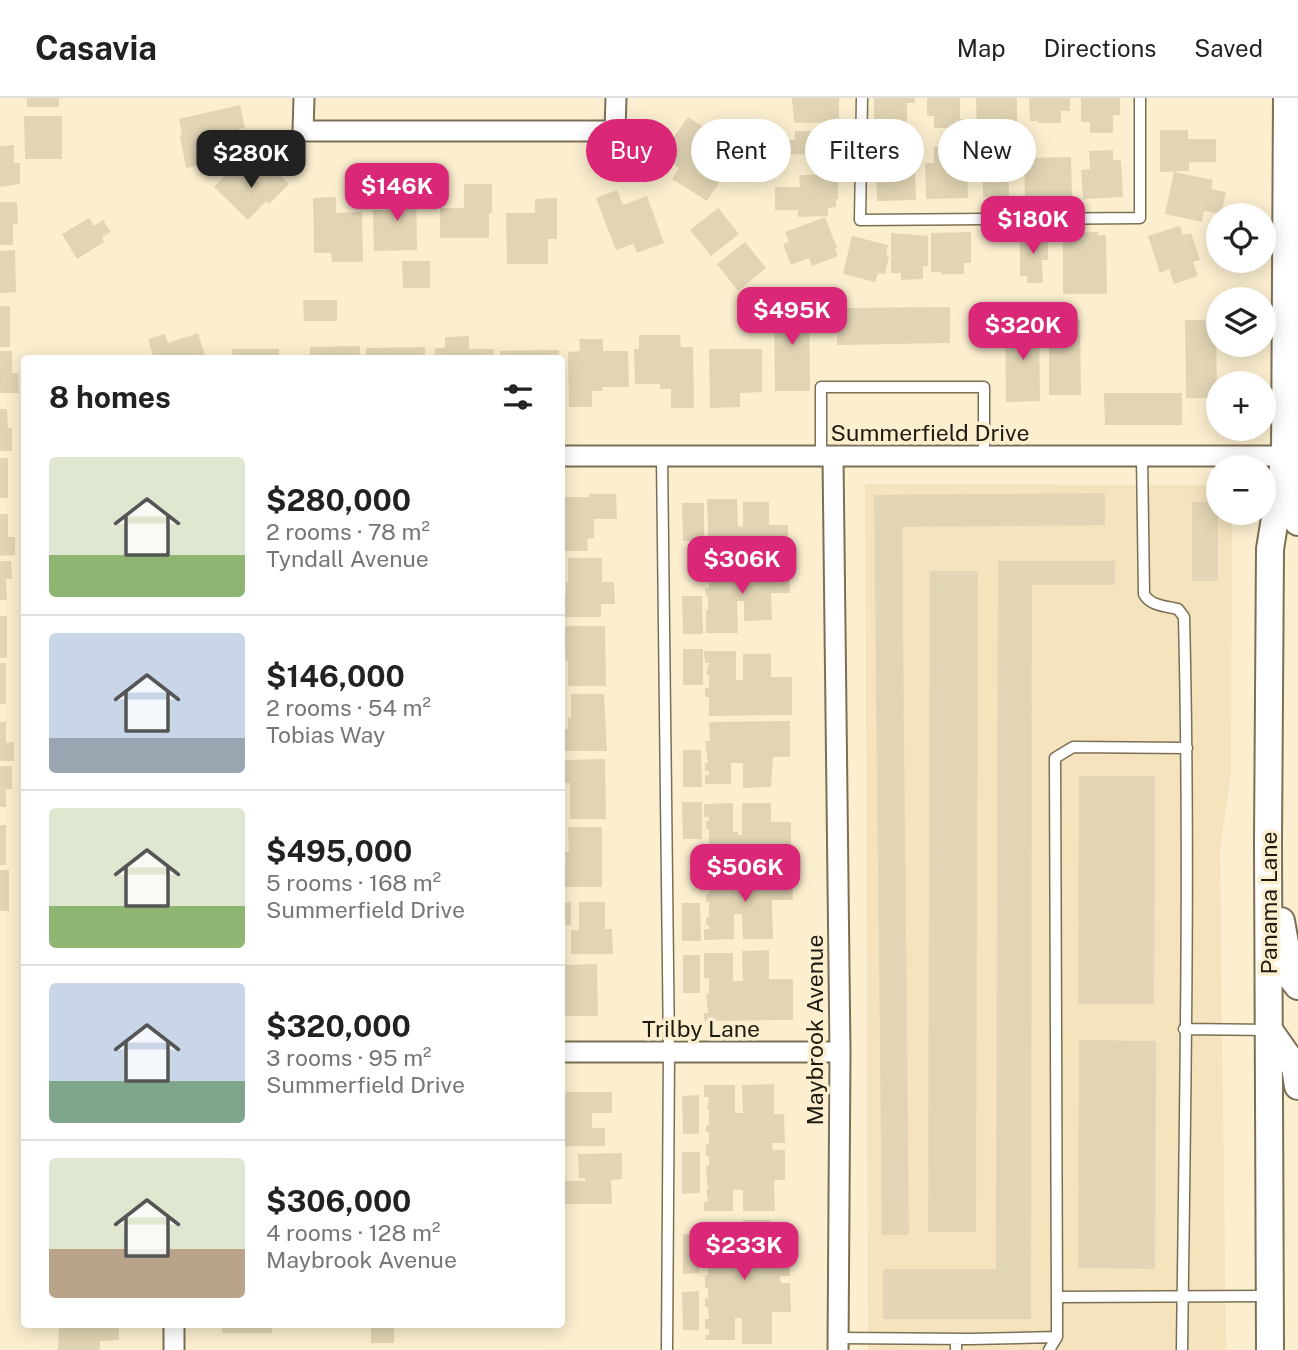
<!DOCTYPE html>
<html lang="en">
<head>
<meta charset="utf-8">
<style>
  body { margin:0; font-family:"Public Sans",sans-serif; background:#f2f2f2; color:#222; height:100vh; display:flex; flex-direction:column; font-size:26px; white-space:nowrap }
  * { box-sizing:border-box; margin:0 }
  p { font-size:23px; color:#767676 }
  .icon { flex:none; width:38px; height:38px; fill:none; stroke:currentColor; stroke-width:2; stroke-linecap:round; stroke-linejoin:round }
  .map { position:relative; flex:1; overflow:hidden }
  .drawer { position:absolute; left:21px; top:257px; width:544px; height:973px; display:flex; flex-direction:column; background:#fff; border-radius:7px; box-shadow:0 4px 18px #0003 }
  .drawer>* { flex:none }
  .guide { position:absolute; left:586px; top:21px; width:606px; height:63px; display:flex; gap:14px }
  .fabs { position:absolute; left:1206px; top:105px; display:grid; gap:14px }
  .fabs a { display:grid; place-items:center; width:70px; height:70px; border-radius:50%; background:#fff; box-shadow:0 4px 18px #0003; font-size:35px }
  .price { position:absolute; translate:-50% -60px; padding:0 16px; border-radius:14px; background:#db2777; color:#fff; font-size:23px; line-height:46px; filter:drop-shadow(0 2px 4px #0008) }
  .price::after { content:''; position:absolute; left:50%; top:42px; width:21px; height:16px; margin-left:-10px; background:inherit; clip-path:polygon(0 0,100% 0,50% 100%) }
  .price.active { background:#222; color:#fff }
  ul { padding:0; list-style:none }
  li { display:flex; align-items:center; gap:21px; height:175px; padding:0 28px }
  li+li { border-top:2px solid #e0e0e0 }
  li span { display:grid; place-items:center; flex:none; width:196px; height:140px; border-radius:7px; color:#555 }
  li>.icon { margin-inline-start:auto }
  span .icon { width:84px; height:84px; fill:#fffc; stroke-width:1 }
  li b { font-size:30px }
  h2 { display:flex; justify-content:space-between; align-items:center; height:84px; padding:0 28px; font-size:30px }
  .pill { padding:0 24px; border-radius:32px; background:#fff; box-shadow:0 4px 18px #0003; font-size:24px; line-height:63px }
  .pill.active { background:#db2777; color:#fff }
  header { display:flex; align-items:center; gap:42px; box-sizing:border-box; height:98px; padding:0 35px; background:#fff; border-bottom:2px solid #e0e0e0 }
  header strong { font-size:33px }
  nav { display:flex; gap:38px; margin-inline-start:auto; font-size:24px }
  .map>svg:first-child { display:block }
</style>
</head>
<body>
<header>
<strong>Casavia</strong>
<nav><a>Map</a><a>Directions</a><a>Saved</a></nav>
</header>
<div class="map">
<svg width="1298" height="1252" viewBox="0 0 1298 1252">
  <rect width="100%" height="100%" fill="#fcefd0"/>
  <path fill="#f4e3bd" d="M865,386l348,1 5,5v23h14l-1,260 -11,76 6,501h-358z"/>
  <path fill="#e2d5b5" d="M27,0h32v9h-32z
    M792,0h47v24l-45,1z
    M874,0h41v5h-8v31h-23v-11h-10z
    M927,0h33v21h3v18h-16v-9h-13v-12h-7z
    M976,0h41v36l-40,1z
    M1029,0h41v13h-9v12h-23v-2h-8z
    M1081,0h39v17h-7v18h-23v-11h-9z
    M240,7l5,23 -6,1 6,26 -59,13 -6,-32 2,-1 -3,-16z
    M24,18h38v43h-37z
    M688,19l36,23 -9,15 18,11 -8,13 -3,-1 -15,23 -35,-22 7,-11 -10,-6 4,-5 -9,-6z
    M1160,32h28v9h28v23h-27v9l-29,1z
    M795,33h45v30l-30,1v-8l-35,1v-15h20z
    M1008,41l1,58h-26v-57z
    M905,43v11l9,-1 2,49 -39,1 -1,-37h7l-1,-21z
    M14,47v18h6v21l-20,3v-41z
    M959,48v9h8l1,43 -42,1 -1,-36h9v-16z
    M1113,52v10h8l2,37 -40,2 -2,-29 9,-1 -1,-18z
    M1071,59l1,40 -47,1 -1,-40z
    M235,67l18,17 16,-17 20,19 -20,20 -3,-3 -18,19 -34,-33z
    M1174,74l39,8 -2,9 15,3 -5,22 -17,-3 -2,11 -37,-8z
    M799,77h39v24h-2v8l-8,1v8l-30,1v-7h-23v-23h25z
    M464,86h28v29h-3v25h-49v-30h24z
    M395,89h21l1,63 -43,1 -1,-41h14v-11h8z
    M617,92l6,15 24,-9 17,47 -27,10 -4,-9 -17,6 -20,-52z
    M336,99v16l26,-1 1,50h-31l-1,-9h-17l-1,-55z
    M557,100v41h-9v25h-41l-1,-51h29v-14z
    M0,104h17l1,22h-5v21h-13z
    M718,110l21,26 -28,22 -21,-26z
    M825,119l12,31 -2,1 3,7 -26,10 -3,-8 -18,7 -8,-21 6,-2 -4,-10z
    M89,120l5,8 9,-6 8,12 -9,5 2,5 -27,17 -15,-25z
    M1180,128l3,9 8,-2 9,27 -7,2 5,14 -24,8 -5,-15 -9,4 -12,-37z
    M971,134v31h-7v11h-23v-2h-10v-39z
    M1048,134v28h-6l1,23h-16v-7h-7v-42z
    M1098,134v3h8l1,59h-44v-61z
    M891,135l37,3v30h-5v13l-22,1v-7h-10z
    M852,138l36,9 -2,10 3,1 -4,18 -7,-1 -3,9 -32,-8z
    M745,144l21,26 -28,23 -21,-27z
    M15,152l1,42 -16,1v-42z
    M402,163h28v27h-27z
    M303,202h34v21h-33z
    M774,206h35l1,87h-35z
    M0,208h10v41h-10z
    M950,209v36l-113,2v-37z
    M1080,222l1,75h-32v-74z
    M1185,222h31l1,78h-31z
    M1039,223l1,80 -34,1 -1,-75h13v-5z
    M198,235l8,26h-52l-6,-20 17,-5 3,9z
    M639,237h41l1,12h12l1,61h-23v-19h-11v-5h-25l-1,-35h5z
    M469,238v13h25v10h-59v-11h10v-11z
    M579,241h24v12h25l1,36h-27l1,4h-11v16h-23l-1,-55 12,-1z
    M360,248v13h-50v-12z
    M425,249v12h-59v-11z
    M232,251h47v10h-46z
    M709,251h53v43l-22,1v14l-30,1z
    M559,252v9h-59v-8z
    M0,253h12v22h6l1,20h-19z
    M1104,295h78v32h-77z
    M0,311h7l1,19h4v23h-12z
    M0,360h8v40h-8z
    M1105,395v32l-203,2 7,708h-27l-8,-740z
    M589,396h27l1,25h-23v19l-7,1 1,12h-26v-54h27z
    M707,401h30l1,28 5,-1v-24h26v23h19l1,36h-80z
    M1192,404h26v79h-26z
    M682,405h22v37l-21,1z
    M0,416h8v23h7v18l-15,1z
    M568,460h34v24h12l1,22h-14v13h-39v-22h4v-13h2z
    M0,463h11l1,18h-6l1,21h-7z
    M998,463h117v24h-83l-1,734h-148v-50h113z
    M709,470h80l1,25h-19l1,27 -28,1v-20h-7l1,32h-32v-23h2v-14h-2l-1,-8h4z
    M930,473h48l-2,661h-48z
    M682,498h20l1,38h-20z
    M0,518h7v42h-7z
    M562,528h43l1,60h-38v-25h-2l-1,-12h-3z
    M683,551h20v36h-20z
    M704,553h32v29h7v-26h28v23h21v38l-83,1v-19h-4v-9h4v-13h-3l3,-12h-4z
    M0,565h6v41h-6z
    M571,596h33l3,57h-45v-22h6v-11h3z
    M790,623v36h-17l-2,30 -28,1v-25h-12v21h-26v-9h4v-4h-4v-8h3l-3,-22h5l-1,-19z
    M0,624h6v21l8,-1v19h-14z
    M683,652h18l1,37h-19z
    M605,661l1,60h-36v-36h-8v-23z
    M0,668h12v23h-6v18h-6z
    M1079,678h76l-1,228h-76z
    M682,704h20v37h-19z
    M733,705v29h5v3h4v-32h29v19h20v48l-86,1v-5h4l-3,-22h3v-15h-3v-8h3v-4h-5v-13z
    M0,727h6v40h-6z
    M568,729h34v60h-40v-24h4l-1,-11h4z
    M0,772h9v41h-9z
    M792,776l1,26h-21l1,39h-30l-1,-25h-8v25l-30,1v-11h5v-4h-3v-8h3v-15h-3v-8h3v-19z
    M571,804v23h-9v-22z
    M579,804h26v27h7l1,25h-42v-24h8z
    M682,805h18l1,38h-19z
    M769,852v29h24v41l-89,1v-8h4l-2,-19h3v-16h-5v-25h29v28h10l-1,-30z
    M683,857h17v38h-17z
    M597,866l1,52h-36v-51z
    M1079,942l77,1 -1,228 -77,-1z
    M774,986v30h10l1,29h-13l1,7h12v30h-11l1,31h-32v-21h-10v21h-29v-9l4,-1 -2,-11h2l-2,-24h3v-10h-3v-12h3v-12h-3v-7h3v-16h-2l2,-12h-5v-12h31v28h8l-1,-28z
    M566,994h46v21h-20v15h13v18h-40l-3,-51h4z
    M699,997v39h-16l-1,-38z
    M682,1054h18v41l-18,1z
    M622,1055v26l-11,1 1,24h-48v-23h21v-3h-6l-1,-24z
    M743,1122h27v34h20v22h-10l1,7h9l1,29h-19v32h-30v-26h-7v22h-29l-1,-5h4v-6h-4v-10h4l-1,-12h-3v-9h3v-10h-3v-13h3v-12h-4v-9h4v-11h-4v-9h3l-3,-12h31v23h8z
    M683,1136h16v39l-16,1z
    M699,1193v39h-16l-1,-38z
    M59,1227h60v15l-19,1v9h-42z
    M222,1227h50v8h-50z
    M371,1227h23v18h-23z"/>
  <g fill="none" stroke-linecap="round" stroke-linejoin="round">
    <g stroke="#7c7054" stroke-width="13">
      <path id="lane" d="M862,0l-2,122 280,-2v-120
        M662,358l7,596 -2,298
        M1142,358l2,138c6,12 22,12 34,15l6,8c6,244 1,489 -2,733
        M821,359v-70h163v70
        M1184,931l84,1
        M1057,1199l213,-1
        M838,1240l132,1 87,-2
        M956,1241v11
        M1049,1252l8,-13v-24l-2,-555 18,-11 114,1"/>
    </g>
    <g stroke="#7c7054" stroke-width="23">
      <path id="street" d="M304,0l-1,33h312l1,-33
        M562,358h735
        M833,359l7,595 -2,298
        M562,954h278
        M174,1227v25"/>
    </g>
    <g stroke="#7c7054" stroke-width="30">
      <path id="secondary" d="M1288,374l10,50
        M1281,823l10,56 7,9
        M1269,932l26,37 3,19
        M1270,1252l-2,-507 2,-294 15,-93 2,-358"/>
    </g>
    <use href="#lane" stroke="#fff" stroke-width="10"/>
    <use href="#street" stroke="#fff" stroke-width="19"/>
    <use href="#secondary" stroke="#fff" stroke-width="26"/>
  </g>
  <g text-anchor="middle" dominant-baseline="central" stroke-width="7" stroke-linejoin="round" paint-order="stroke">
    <g font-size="23" fill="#201b10" stroke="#fcefd0">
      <text x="930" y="334">Summerfield Drive</text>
      <text transform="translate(1268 805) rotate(-90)">Panama Lane</text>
      <text x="701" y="930">Trilby Lane</text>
      <text transform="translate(814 932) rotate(-90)">Maybrook Avenue</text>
    </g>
  </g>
</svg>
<div class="fabs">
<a><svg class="icon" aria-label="locate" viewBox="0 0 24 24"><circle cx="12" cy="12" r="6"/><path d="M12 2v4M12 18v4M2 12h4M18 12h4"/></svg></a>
<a><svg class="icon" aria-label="layers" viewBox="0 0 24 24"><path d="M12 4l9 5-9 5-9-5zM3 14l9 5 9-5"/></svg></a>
<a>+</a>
<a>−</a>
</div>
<b class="price active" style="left:251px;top:92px">$280K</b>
<b class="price" style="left:397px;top:125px">$146K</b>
<b class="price" style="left:1033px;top:158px">$180K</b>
<b class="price" style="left:792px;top:249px">$495K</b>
<b class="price" style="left:1023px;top:264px">$320K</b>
<b class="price" style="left:742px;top:498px">$306K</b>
<b class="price" style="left:745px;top:806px">$506K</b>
<b class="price" style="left:744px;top:1184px">$233K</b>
<div class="guide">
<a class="pill active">Buy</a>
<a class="pill">Rent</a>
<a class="pill">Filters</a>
<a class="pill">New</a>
</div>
<section class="drawer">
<h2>8 homes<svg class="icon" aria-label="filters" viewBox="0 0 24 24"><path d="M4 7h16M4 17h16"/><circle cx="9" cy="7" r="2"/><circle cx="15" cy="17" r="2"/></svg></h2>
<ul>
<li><span style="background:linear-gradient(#dfe7d0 70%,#8fb573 0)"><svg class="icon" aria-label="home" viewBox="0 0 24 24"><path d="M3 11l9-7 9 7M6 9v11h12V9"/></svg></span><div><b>$280,000</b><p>2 rooms · 78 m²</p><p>Tyndall Avenue</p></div></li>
<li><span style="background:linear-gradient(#c9d6e8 75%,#9aa5b1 0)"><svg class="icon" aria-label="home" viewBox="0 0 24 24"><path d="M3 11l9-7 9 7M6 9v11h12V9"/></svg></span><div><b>$146,000</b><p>2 rooms · 54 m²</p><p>Tobias Way</p></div></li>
<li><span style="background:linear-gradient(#dfe7d0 70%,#8fb573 0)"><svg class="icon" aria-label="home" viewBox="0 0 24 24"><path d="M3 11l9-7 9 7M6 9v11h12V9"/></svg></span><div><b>$495,000</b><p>5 rooms · 168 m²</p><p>Summerfield Drive</p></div></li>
<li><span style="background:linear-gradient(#c9d6e8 70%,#7fa58c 0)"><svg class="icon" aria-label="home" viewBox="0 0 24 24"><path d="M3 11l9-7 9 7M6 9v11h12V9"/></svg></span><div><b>$320,000</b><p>3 rooms · 95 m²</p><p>Summerfield Drive</p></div></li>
<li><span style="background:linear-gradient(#dfe7d0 65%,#b9a48a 0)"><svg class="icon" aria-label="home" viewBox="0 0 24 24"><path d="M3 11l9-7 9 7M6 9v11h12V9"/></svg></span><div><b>$306,000</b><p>4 rooms · 128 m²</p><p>Maybrook Avenue</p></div></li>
</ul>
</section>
</div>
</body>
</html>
